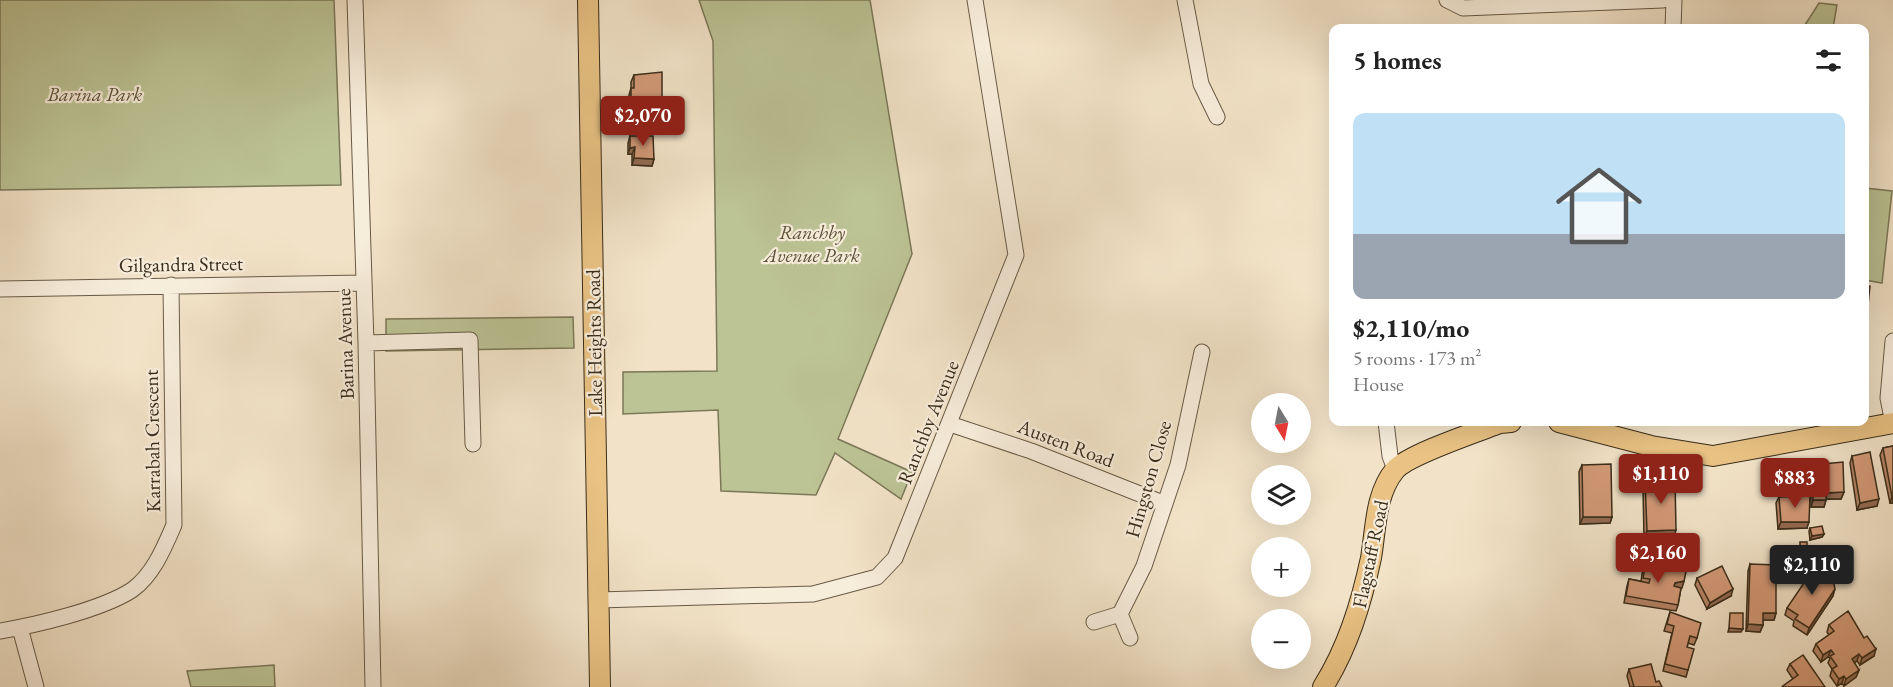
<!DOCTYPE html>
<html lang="en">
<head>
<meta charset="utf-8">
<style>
  body { margin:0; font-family:"EB Garamond",serif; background:#f6f6f6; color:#222; height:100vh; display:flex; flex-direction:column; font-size:22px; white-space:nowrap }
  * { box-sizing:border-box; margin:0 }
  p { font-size:20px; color:#767676 }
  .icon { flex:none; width:33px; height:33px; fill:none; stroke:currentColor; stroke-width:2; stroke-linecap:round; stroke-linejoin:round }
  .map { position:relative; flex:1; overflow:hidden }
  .drawer { position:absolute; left:1329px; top:24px; width:540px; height:402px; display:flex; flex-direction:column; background:#fff; border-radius:12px; box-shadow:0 6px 24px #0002 }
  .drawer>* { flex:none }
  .needle { width:39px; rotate:170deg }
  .tools { position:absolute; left:1251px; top:393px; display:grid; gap:12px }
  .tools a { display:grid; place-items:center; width:60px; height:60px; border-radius:50%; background:#fff; box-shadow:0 6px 24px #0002; font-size:30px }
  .price { position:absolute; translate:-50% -51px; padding:0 14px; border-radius:6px; background:#8f2418; color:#fff; font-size:20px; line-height:39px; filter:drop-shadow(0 2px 3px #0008) }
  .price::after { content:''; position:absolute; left:50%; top:36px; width:18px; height:14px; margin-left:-9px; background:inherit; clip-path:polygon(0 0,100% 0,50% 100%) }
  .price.on { background:#222; color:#fff }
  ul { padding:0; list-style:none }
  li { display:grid; align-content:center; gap:12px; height:318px; padding:0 24px }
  li span { display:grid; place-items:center; height:186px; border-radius:12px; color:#555 }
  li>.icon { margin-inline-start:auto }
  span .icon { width:108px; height:108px; fill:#fffc; stroke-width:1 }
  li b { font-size:26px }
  h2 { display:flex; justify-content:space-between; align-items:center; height:72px; padding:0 24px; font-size:26px }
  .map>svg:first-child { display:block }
</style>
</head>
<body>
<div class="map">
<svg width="1893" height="687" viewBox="0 0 1893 687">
  <rect width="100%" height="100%" fill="#f2e3c8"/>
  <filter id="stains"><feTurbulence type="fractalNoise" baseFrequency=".00333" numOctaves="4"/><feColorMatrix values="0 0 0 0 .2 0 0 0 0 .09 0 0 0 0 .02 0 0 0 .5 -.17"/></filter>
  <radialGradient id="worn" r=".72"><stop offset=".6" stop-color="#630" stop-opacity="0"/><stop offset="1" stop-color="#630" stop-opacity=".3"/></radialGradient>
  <path fill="#bcc395" stroke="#7b7858" stroke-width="1.5" d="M0,0h334l7,185 -341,5z
    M699,0h171l42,254 -74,185 74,33 -11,27 -66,-46 -19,42 -95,-4 -3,-81 -95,4v-42l94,-1 -4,-330z
    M1819,3l18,2 -4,23h-30z
    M1865,188l27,3 -10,92 -17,-3z
    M573,317l1,31 -188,3v-32z
    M274,665l1,22h-84l-4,-16z"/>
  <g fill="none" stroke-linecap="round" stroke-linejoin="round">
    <g stroke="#685a46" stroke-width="17">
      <path id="minor" d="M355,0l11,343 7,344
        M1185,0l16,84 16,33
        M1447,0l16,8 200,-8
        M1673,28l1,-28
        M0,289l364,-6
        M366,343l104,-3 3,104
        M1386,422l4,34 5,13
        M1893,423l-5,-25 5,-57
        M950,424l81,27 134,53
        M598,600l215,-6 64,-17 18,-19 121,-303 -41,-255
        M1120,614l10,24
        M1094,622l26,-8 24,-48 34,-101 24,-113
        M20,628l16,59
        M0,631c36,-6 101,-21 132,-41 21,-15 32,-42 42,-65l-3,-240"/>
    </g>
    <g stroke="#3a2d1a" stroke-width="22">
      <path id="major" d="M588,0l12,687
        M1559,422l92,24 62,10 180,-33
        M1323,687c25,-40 38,-83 48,-129 5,-29 4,-64 24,-88 12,-15 84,-39 105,-47l11,-1"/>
    </g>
    <use href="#minor" stroke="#f7eddb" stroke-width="15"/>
    <use href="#major" stroke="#e9c284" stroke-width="20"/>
  </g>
  <path fill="#b58466" stroke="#3a2d1a" stroke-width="1.5" d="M634,75l28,24 -2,6 -6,1 -3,27h-21v-12h-4v-11l3,-7v-8l2,-7v-6z
    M630,136l24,23 -2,7 -20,-1v-11h-4v-11z
    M1893,446v57h-3l-10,-48 3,-7z
    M1852,456l25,50 -20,4 -7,-47z
    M1582,465l30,52 -2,6 -30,1 -1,-52z
    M1812,465l32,27 -3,7h-15l-2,8h-13l-1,-35z
    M1645,481l29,56 -30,1 -1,-50z
    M1779,497l28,31 -29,1 -2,-26z
    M1810,528l14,6 -2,3 -12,3 -1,-9z
    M1646,561l38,20 -3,7 -3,17 -2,6 -52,-8 3,-17 2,-7 12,2 2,-13z
    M1750,564l26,49 -2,7h-11v5l-3,7 -14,-1 2,-60z
    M1697,578l34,18 -24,13 -12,-24z
    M1827,579l6,17 -26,39 -14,-9 1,-5 -9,-6 2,-7z
    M1670,612l27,26 -3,7 -6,-2 -1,4 1,23 -2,7 -23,-6 9,-38 -8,-2z
    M1829,625l45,31 -14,9 -3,-4 -3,2 5,7 -3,7 -12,9 -2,-3 -5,3 -7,-10 2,-7 -4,-6 2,-5 -2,-1 -7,5 -8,-11 3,-7 13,-9 -2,-3z
    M1790,664l35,23h-43l11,-8 -6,-9z
    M1629,669l27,13 6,5h-32l-3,-11z"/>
  <path fill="#936b53" stroke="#3a2d1a" stroke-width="1.5" d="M631,99h31l-2,6 -31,1z
    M628,114l4,1 -2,6h-4z
    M632,126h22l-3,7h-21z
    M635,147l-3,7h-4l2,-6z
    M634,158l20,1 -2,7 -20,-1z
    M1844,492l-3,7h-18l3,-6z
    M1893,496v7h-3l2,-6z
    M1879,499l-2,7 -20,4 3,-7z
    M1813,500h13l-2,7h-13z
    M1583,517h29l-2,6 -30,1z
    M1781,522h28l-2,6 -29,1z
    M1676,530l-2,7 -30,1 3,-7z
    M1824,534l-2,3 -12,3 2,-4z
    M1800,548h7l-2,4h-7z
    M1684,581l-2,7 -10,2 3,-7z
    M1733,589l-2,7 -24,13 3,-6z
    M1835,589l-2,7 -26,39 2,-7z
    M1763,613h13l-2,7h-13z
    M1748,624l15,1 -3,7 -14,-1z
    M1729,628l14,1 -2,3h-13z
    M1876,649l-2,7 -14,9 2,-7z
    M1831,650l-3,7 -7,5 2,-7z
    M1859,654l-2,7 -8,5 3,-7z
    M1859,670l-3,7 -12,9 2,-7z
    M1844,676l-2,7 -5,3 2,-7z"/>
  <path fill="#d29977" stroke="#3a2d1a" stroke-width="1.5" d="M662,72v27h-31v-11h3v-13z
    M628,103h26v23h-22v-11l-4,-1z
    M630,136h23l1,23 -20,-1 1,-11 -5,1z
    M1864,285l6,1 -2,19h-4z
    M1893,446v50l-1,1 -9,-49z
    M1870,452l9,47 -19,4 -8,-47z
    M1843,462l1,30 -18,1v7h-13l-1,-35z
    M1611,464l1,53h-29l-1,-52z
    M1675,480l1,50 -29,1 -2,-50z
    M1810,496l-1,26h-28l-2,-25z
    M1822,526l2,8 -12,2 -2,-8z
    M1800,542h7v6h-7z
    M1820,559l9,14 -4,5 9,6 1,5 -26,39 -14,-9 3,-4 -11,-7z
    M1646,561l38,7 2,4 -2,9 -9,2 -1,3 7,2 -3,17 -52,-9 3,-17 20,4 1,-4 -7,-1z
    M1750,564l26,1v48h-13v12l-15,-1z
    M1722,566l11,23 -23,14 -13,-25z
    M1848,611l16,27 3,-2 9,13 -14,9 -3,-4 -7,5 7,11 -13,9 -2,-3 -5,3 -7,-10 5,-3 -7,-10 4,-2 -3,-4 -8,5 -7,-11 18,-13 -5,-6z
    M1670,612l31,11 -4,15 -7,-2 -3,11 7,2 -6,21 -23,-6 9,-38 -7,-2z
    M1730,613h13v16l-14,-1z
    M1803,655l22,32h-42v-1l15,-11 -8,-11z
    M1651,664l5,18 3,-1 3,6h-28l-5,-18z"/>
  <g text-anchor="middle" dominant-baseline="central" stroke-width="4.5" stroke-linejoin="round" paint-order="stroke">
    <g font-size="20" font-style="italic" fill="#5a5239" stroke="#f7eddb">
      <text x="95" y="94">Barina Park</text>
      <text x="812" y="232">Ranchby<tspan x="812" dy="23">Avenue Park</tspan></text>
    </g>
    <g font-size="20" fill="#3a2d1a" stroke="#f7eddb">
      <text transform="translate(181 264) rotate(-1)">Gilgandra Street</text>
      <text transform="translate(594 343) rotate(-91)">Lake Heights Road</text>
      <text transform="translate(345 344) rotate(-92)">Barina Avenue</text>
      <text transform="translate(928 422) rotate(-68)">Ranchby Avenue</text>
      <text transform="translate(152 441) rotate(-91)">Karrabah Crescent</text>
      <text transform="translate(1066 443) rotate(21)">Austen Road</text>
      <text transform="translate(1148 479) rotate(-74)">Hingston Close</text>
      <text transform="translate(1370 554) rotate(-78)">Flagstaff Road</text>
    </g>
  </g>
  <rect width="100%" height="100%" filter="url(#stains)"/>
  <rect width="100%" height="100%" fill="url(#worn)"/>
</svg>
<div class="tools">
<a><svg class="needle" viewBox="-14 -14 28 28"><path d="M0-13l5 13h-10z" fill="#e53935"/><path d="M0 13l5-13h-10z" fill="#767676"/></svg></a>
<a><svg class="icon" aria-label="layers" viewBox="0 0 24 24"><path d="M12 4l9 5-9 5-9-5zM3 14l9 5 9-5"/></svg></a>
<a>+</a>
<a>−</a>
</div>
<b class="price" style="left:643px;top:147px">$2,070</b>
<b class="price" style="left:1661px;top:505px">$1,110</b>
<b class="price" style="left:1795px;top:509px">$883</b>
<b class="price" style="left:1658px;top:584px">$2,160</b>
<b class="price on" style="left:1812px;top:596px">$2,110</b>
<section class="drawer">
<h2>5 homes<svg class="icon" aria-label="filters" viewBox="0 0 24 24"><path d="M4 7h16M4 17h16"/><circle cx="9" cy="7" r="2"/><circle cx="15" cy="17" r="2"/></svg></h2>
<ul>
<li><span style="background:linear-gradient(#bfe0f5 65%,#9aa5b1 0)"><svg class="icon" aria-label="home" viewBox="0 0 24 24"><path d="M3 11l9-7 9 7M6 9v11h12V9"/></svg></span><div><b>$2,110/mo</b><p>5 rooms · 173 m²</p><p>House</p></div></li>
</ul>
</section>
</div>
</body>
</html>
